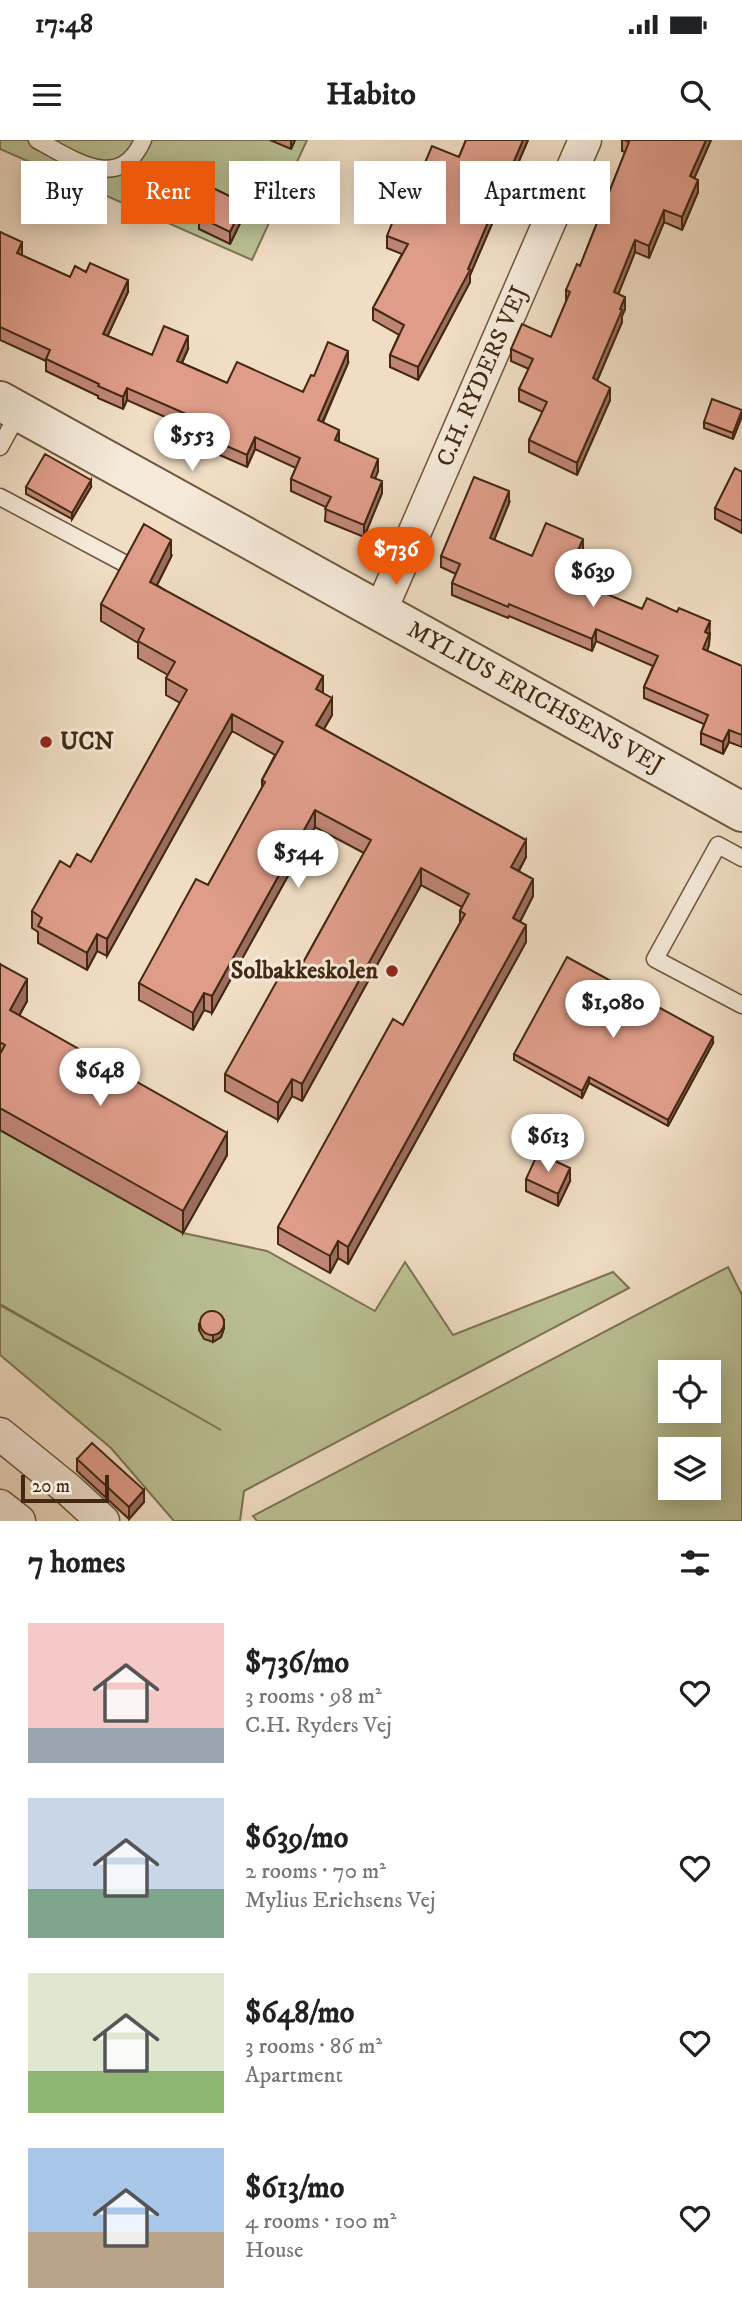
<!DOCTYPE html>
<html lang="en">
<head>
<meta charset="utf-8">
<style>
  body { margin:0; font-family:"IM FELL DW Pica",serif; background:#f6f6f6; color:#202124; height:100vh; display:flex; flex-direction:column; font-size:26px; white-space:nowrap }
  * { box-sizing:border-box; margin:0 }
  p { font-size:23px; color:#757577 }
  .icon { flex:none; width:38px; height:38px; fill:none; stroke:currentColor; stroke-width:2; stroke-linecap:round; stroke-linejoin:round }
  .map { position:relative; height:1381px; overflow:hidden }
  .sheet { display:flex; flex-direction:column; background:#fff; flex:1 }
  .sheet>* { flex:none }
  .banner { position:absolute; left:21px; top:21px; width:700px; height:63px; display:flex; gap:14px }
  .fabs { position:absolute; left:658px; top:1220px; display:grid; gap:14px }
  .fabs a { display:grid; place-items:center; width:63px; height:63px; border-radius:0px; background:#fff; box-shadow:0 4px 18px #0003; font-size:35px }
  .scale { position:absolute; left:21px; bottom:18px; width:88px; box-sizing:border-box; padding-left:7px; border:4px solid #432911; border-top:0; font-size:19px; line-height:24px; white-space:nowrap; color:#432911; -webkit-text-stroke:5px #f5e9d9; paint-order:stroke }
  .price { position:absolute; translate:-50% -60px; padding:0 16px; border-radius:24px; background:#fff; color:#222; font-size:23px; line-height:46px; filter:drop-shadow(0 2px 4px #0008) }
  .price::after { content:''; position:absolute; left:50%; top:42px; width:21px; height:16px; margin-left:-10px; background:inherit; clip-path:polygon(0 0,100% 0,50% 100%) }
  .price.on { background:#ea580c; color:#fff }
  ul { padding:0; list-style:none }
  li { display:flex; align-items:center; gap:21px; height:175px; padding:0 28px }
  li span { display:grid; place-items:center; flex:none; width:196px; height:140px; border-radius:0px; color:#555 }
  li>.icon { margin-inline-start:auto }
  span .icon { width:84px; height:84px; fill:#fffc; stroke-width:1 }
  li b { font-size:30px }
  h2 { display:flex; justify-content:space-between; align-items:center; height:84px; padding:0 28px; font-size:30px }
  .chip { padding:0 24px; border-radius:0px; background:#fff; box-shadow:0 4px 18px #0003; font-size:24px; line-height:63px }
  .chip.on { background:#ea580c; color:#fff }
  .status { display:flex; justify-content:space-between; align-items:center; height:49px; padding:0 35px; background:#fff; direction:ltr }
  .status svg { height:19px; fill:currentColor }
  header { display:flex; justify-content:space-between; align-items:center; height:91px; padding:0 28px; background:#fff; font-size:32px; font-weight:800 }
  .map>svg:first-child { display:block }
</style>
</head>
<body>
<div class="status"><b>17:48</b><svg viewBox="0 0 49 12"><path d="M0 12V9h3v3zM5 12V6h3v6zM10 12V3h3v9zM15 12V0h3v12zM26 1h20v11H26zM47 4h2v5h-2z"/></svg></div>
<header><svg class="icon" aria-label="menu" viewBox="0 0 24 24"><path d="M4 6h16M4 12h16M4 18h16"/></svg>Habito<svg class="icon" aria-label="search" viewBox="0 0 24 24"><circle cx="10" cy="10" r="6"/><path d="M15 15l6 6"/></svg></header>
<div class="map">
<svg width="742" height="1381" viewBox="0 0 742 1381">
  <rect width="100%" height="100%" fill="#f0ddc4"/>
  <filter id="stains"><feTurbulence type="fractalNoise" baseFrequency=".00286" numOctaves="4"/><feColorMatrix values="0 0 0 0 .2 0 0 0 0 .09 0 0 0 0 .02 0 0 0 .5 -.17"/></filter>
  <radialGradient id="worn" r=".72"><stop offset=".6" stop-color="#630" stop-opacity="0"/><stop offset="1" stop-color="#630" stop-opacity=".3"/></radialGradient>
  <path fill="#bac094" stroke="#7e7452" stroke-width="2" fill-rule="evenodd" d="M0,0h307l-55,120 -252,-111z
    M0,990l183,103 84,18 108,60 30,-49 48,73 160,-63 16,16 -385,203 -4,30h-66l-63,-73 -111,-93v-50l221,125 -221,-126z
    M728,1127l14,28v226h-485l-4,-5zM670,1232h39v38h-39zM670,1309h39v39h-39z"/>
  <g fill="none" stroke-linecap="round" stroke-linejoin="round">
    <g stroke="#6e563e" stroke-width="19">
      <path id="service" d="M37,0c36,19 82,54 106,0
        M0,307l19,-35
        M0,357l122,65
        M742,718l-24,-13 -63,114 87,46"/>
    </g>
    <g stroke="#6e563e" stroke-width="35">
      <g id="minor">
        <path id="s1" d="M380,472l205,-472"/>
        <path d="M0,1294l69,56 34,31"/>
        <path d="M0,1366l19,15"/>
      </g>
    </g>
    <g stroke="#6e563e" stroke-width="42">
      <g id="tertiary">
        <path id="s2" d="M0,261l742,411"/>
      </g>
    </g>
    <use href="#service" stroke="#f5e9d9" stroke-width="16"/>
    <use href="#minor" stroke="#f5e9d9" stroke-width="32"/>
    <use href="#tertiary" stroke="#f5e9d9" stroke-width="38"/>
  </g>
  <path fill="#bf8676" stroke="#432911" stroke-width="2" d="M270,0h25l-4,9z
    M466,0h62l-58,135v7l-52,98 -28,-13v-12l9,-20 -26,-15v-12l29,-54 -15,-6v-12l26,-45 46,-34z
    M622,0h89l-17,38 4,14 -16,38 -18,-8 -15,36 -14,-6 -17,42 7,15 -3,7v6l-25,59 13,19 -33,75 -48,-23v-12l14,-28 -24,-11v-12l10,-20 -18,-8v-12l40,-12 15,-35v-12l14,-24 45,-114 -3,-1z
    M244,75l-14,29 -31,-15v-12z
    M0,92l21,23 49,22 58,15 -21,44 45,19 36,-6 -6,14 45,20 76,9 11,-16 34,-13 -25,59 16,20 39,29 -3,7 7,15 -18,44 -39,-16 1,-14 -35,-16v-12l5,-11 -41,-19 -8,18 -32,-14v-12l-7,-3v-2l-81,-36 -4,9 -25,-11v-2l-52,-25v-10l-46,-21z
    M742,276l-9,23 -29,-11v-6z
    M742,332v61l-27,-14v-11z
    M26,347h65l-19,32 -46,-25z
    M509,363l-15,37 38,16 51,-6 -13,29 72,30 68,24 -1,12 -2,6 35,15v81l-13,-5 -6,12 -22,-10v-11l3,-9 -60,-26v-11l9,-21 -57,-25 -4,10 -83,-35 -1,2 -56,-23v-12l4,-9 -15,-7v-11z
    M171,417l-14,28 166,108 9,22 -8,14 202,128 -7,14 14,25 -13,26 6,20 -178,322 -10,-6 -8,15 -52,-29v-17l125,-202 57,-102v-12l2,-4 -41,-22 -119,216 -10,-5 -14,24 -53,-29v-17l74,-104 65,-117 -49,-26 -103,186 -8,-3 -11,20 -54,-30v-17l69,-98 54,-97v-8l13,-25 -43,-24 -125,225 -10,-5 -10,19 -49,-27v-11l-6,-4v-17l38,-44 21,-5 89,-159 -14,-8v-17l2,-3 -30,-17v-15l-37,-22v-17z
    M0,824l27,37 -8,15 208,139 -44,78 -183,-103z
    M713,903l-45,83 -79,-43 -7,15 -68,-38v-6z
    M526,1039l44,2 -12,25 -32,-15z
    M199,1184l25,4 -3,9 -8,5 -9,-3 -5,-9z
    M77,1319l67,43 -15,17 -52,-48z"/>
  <path fill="#9b6d60" stroke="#432911" stroke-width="2" d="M291,0h4l-4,9z
    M523,0h5l-58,135v7l-52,98v-13l50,-98z
    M706,0h5l-21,48v-12z
    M698,40v12l-16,38v-13z
    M244,63v12l-14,29v-12z
    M664,70v12l-15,36v-12z
    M635,100v12l-21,53v-13z
    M22,102v12l-5,11v-12z
    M128,140v12l-25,54v-12z
    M625,157v12l-3,7v6l-29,68v-12z
    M188,196v13l-11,24v-12z
    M348,211v12l-30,69v-12z
    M127,248v12l-4,9v-12z
    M610,248v12l-33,75v-12z
    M742,270v6l-9,23v-6z
    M339,290v12l-4,-2z
    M255,297v12l-8,18v-12z
    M378,319v12l-7,18v-12z
    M91,340v7l-19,32v-6z
    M382,341v12l-18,44v-12z
    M509,351v12l-19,47v-12z
    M583,399v11l-17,39v-12z
    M171,400v17l-21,42v-17z
    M710,481l-1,24 -6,16v-12l2,-17z
    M596,489v12l-4,10v-12z
    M323,536v17l-7,-4z
    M332,558v17l-16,27v-17z
    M232,574v17l-125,225v-17z
    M729,590v12l-6,12v-12z
    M315,670v17l-103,186v-17z
    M526,700v17l-15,27v-17z
    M421,728v17l-119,216v-17z
    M533,739v17l-20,39v-17z
    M526,785v17l-178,322v-17z
    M97,794v17l-10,19v-17z
    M27,839v22l-17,31v-22z
    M204,853v17l-11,20v-17z
    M713,897v6l-45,83v-6z
    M589,937v6l-7,15v-7z
    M292,939v17l-14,24v-17z
    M227,993v22l-44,78v-22z
    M570,1028v13l-12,25v-12z
    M338,1101v17l-8,15v-17z
    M224,1181v7l-3,9 -8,5v-7z
    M144,1350v12l-15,17v-12z"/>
  <path fill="#de9c89" stroke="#432911" stroke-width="2" d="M466,0h57l-55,129 2,1 -52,97 -28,-12 14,-30 -31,-17 35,-64 -21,-8 19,-48 7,3 19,-45 27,11z
    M625,0h81l-16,36 8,4 -16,37 -18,-7 -15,36 -14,-6 -21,52 11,5 -5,12 2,1 -29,68 17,10 -33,75 -48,-23 18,-38 -28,-13 14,-30 -22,-10 11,-25 29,13 19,-45 -4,-2 11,-26 3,2 49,-124z
    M213,48l31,15 -14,29 -31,-15z
    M0,92l22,10 -5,11 53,24 5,-11 11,6 4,-9 38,17 -25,54 49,21 12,-29 24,10 -11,25 50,22 10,-21 66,30 8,-17 3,1 14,-34 20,9 -30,69 21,10 -4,10 43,19 -7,18 11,4 -18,44 -39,-16 6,-12 -40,-18 9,-21 -45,-21 -8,18 -32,-14 5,-10 -12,-5 1,-2 -82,-36 -4,9 -25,-11 1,-2 -53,-25 4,-9 -50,-23z
    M712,259l30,11 -9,23 -29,-11z
    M45,314l46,26 -19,33 -46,-26z
    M735,328l7,4v49l-27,-13z
    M474,337l35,14 -19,47 42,18 14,-33 37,16 -17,38 76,32 5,-11 30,14 2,-4 31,13 -5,11 4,2 -6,15 39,17v69l-13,-5 -6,12 -22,-9 7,-18 -64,-28 14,-31 -62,-27 -4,10 -83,-35 -1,3 -56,-24 8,-19 -19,-8z
    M144,384l27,16 -21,42 173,94 -7,13 16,9 -16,27 210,115 -15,27 22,12 -20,39 13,7 -178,322 -10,-6 -8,15 -52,-29 115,-208 10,6 62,-111 -5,-3 9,-17 -48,-26 -119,216 -10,-5 -14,24 -53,-29 62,-111 12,7 72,-130 -56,-30 -103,186 -8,-3 -11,20 -54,-30 57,-104 12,6 57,-103 -3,-2 21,-38 -51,-28 -125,225 -10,-5 -10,19 -49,-27 4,-8 -10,-7 28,-50 10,6 7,-13 14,8 96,-172 -21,-12 9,-16 -37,-21 6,-12 -43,-25z
    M567,817l146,80 -45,83 -79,-43 -7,14 -68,-37z
    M0,824l27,15 -17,31 217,123 -44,78 -183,-103v-54l5,-9 -5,-3z
    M538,1013l32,15 -12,26 -32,-15z
    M200 1183a12 12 0 1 1 24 0a12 12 0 1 1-24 0Z
    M92,1303l52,47 -15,17 -52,-48z"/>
  <g fill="#8f2418" stroke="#f5e9d9" stroke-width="2.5">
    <circle cx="46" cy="602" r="7"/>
    <circle cx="392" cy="831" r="7"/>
  </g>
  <g text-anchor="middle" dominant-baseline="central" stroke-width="6" stroke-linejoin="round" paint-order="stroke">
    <g font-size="24" fill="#432911" stroke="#f5e9d9">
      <text stroke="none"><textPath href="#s1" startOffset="257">C.H. RYDERS VEJ</textPath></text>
      <text stroke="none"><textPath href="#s2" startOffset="612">MYLIUS ERICHSENS VEJ</textPath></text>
    </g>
    <g font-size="24" font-weight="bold" fill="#432911" stroke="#f5e9d9" text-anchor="start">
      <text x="60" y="602">UCN</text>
      <text x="378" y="831" text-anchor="end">Solbakkeskolen</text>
    </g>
  </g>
  <rect width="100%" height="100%" filter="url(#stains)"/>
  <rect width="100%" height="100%" fill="url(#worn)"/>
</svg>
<div class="fabs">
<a><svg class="icon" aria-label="locate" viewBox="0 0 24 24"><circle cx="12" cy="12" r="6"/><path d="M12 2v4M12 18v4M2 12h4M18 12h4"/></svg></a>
<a><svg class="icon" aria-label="layers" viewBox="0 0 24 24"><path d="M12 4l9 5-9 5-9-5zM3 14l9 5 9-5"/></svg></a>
</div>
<div class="scale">20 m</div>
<b class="price" style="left:192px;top:333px">$553</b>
<b class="price on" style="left:396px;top:447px">$736</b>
<b class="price" style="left:593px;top:469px">$639</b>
<b class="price" style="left:298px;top:750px">$544</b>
<b class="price" style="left:613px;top:900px">$1,080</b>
<b class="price" style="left:100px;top:968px">$648</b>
<b class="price" style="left:548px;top:1034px">$613</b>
<div class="banner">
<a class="chip">Buy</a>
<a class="chip on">Rent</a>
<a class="chip">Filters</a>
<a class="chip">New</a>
<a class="chip">Apartment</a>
</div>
</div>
<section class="sheet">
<h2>7 homes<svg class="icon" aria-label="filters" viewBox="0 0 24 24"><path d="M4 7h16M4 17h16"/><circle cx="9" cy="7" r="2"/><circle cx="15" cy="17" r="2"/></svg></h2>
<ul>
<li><span style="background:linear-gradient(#f6c9c9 75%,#9aa5b1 0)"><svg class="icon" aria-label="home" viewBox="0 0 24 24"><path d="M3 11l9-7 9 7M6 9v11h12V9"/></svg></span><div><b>$736/mo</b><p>3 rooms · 98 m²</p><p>C.H. Ryders Vej</p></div><svg class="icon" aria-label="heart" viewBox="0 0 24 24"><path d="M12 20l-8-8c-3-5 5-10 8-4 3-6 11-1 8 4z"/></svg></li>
<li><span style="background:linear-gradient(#c9d6e8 65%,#7fa58c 0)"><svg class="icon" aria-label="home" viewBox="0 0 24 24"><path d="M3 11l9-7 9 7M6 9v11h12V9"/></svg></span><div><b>$639/mo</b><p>2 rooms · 70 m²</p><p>Mylius Erichsens Vej</p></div><svg class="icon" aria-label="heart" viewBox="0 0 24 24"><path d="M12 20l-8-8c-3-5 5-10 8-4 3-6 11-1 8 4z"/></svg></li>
<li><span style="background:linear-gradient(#dfe7d0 70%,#8fb573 0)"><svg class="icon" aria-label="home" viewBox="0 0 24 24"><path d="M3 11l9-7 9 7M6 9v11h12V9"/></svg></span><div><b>$648/mo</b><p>3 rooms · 86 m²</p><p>Apartment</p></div><svg class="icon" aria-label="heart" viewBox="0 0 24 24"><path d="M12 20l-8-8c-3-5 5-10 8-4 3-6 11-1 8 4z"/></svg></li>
<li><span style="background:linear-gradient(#a9c7e8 60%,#b9a48a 0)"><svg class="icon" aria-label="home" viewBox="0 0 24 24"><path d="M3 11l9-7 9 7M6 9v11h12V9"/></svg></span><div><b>$613/mo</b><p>4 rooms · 100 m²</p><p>House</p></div><svg class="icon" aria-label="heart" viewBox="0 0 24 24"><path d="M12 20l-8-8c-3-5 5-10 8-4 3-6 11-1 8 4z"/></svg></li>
</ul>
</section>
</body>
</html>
